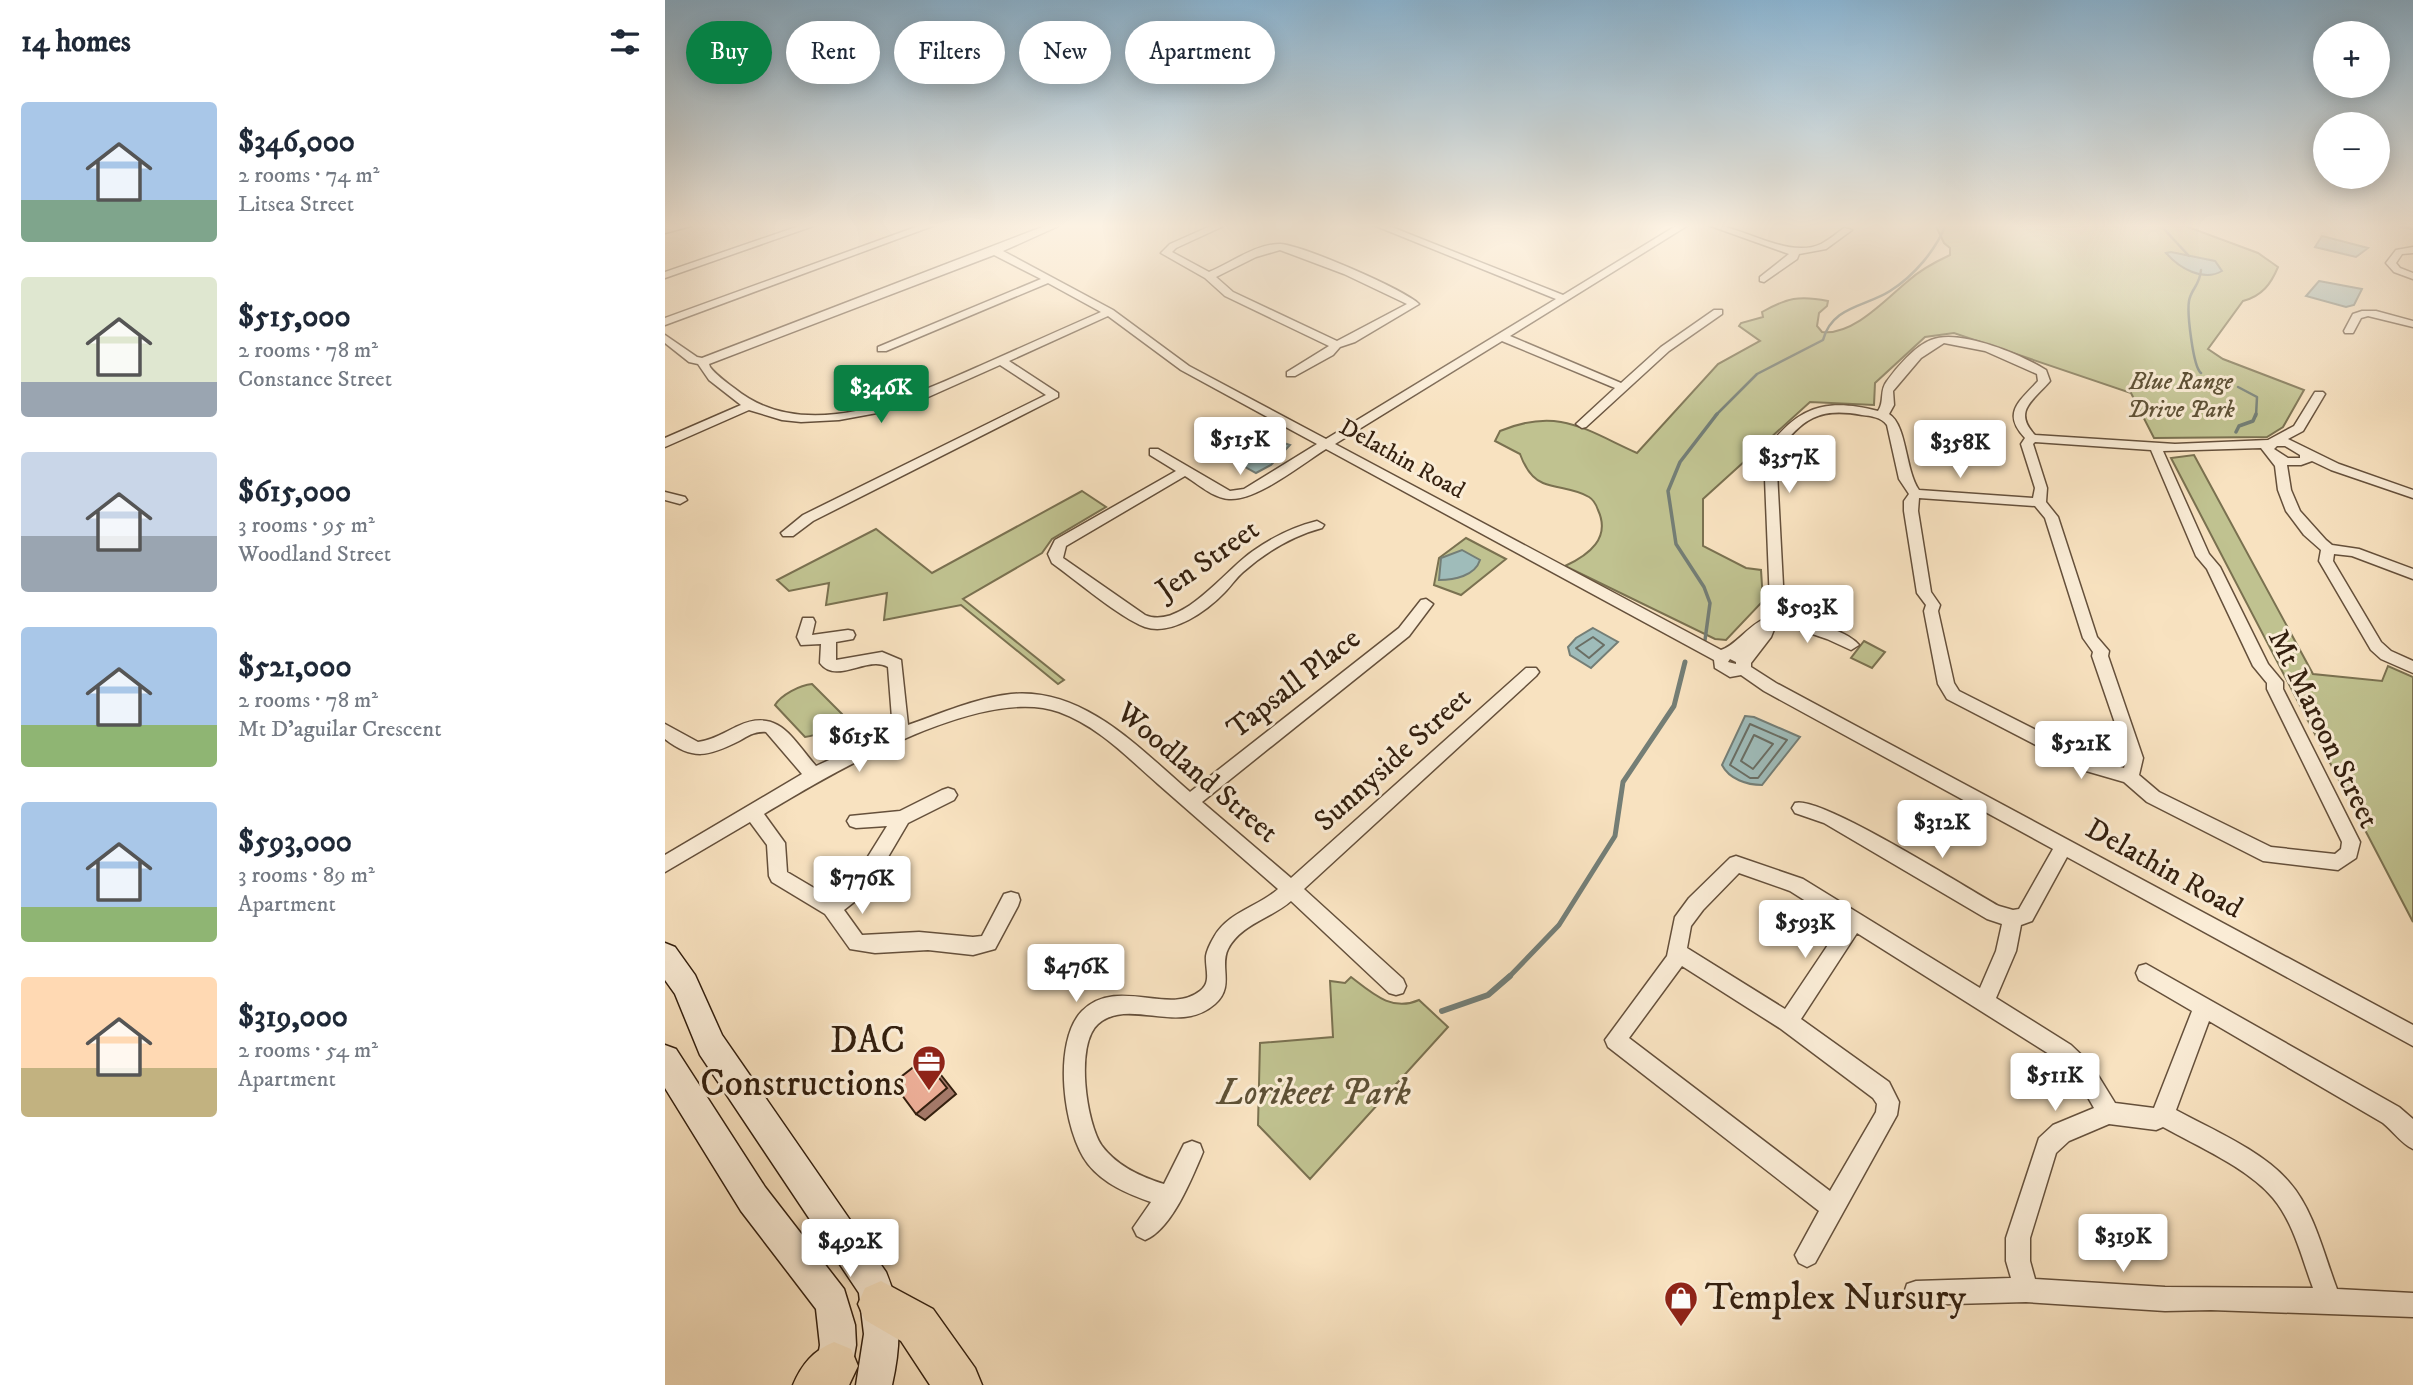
<!DOCTYPE html>
<html lang="en">
<head>
<meta charset="utf-8">
<style>
  body { margin:0; font-family:"IM FELL DW Pica",serif; background:#f6f6f7; color:#1f2937; height:100vh; display:flex; flex-direction:column; font-size:26px; white-space:nowrap }
  * { box-sizing:border-box; margin:0 }
  p { font-size:23px; color:#747a83 }
  .icon { flex:none; width:38px; height:38px; fill:none; stroke:currentColor; stroke-width:2; stroke-linecap:round; stroke-linejoin:round }
  .map { position:relative; flex:1; overflow:hidden }
  .sheet { display:flex; flex-direction:column; background:#fff; width:665px }
  .sheet>* { flex:none }
  .hud { position:absolute; left:21px; top:21px; width:665px; height:63px; display:flex; gap:14px }
  .buttons { position:absolute; left:1648px; top:21px; display:grid; gap:14px }
  .buttons a { display:grid; place-items:center; width:77px; height:77px; border-radius:50%; background:#fff; box-shadow:0 4px 18px #0003; font-size:35px }
  .price { position:absolute; translate:-50% -60px; padding:0 16px; border-radius:7px; background:#fff; color:#222; font-size:23px; line-height:46px; filter:drop-shadow(0 2px 4px #0008) }
  .price::after { content:''; position:absolute; left:50%; top:42px; width:21px; height:16px; margin-left:-10px; background:inherit; clip-path:polygon(0 0,100% 0,50% 100%) }
  .price.selected { background:#0b8043; color:#fff }
  ul { padding:0; list-style:none }
  li { display:flex; align-items:center; gap:21px; height:175px; padding:0 21px }
  li span { display:grid; place-items:center; flex:none; width:196px; height:140px; border-radius:7px; color:#555 }
  li>.icon { margin-inline-start:auto }
  span .icon { width:84px; height:84px; fill:#fffc; stroke-width:1 }
  li b { font-size:30px }
  h2 { display:flex; justify-content:space-between; align-items:center; height:84px; padding:0 21px; font-size:30px }
  .tag { padding:0 24px; border-radius:32px; background:#fff; box-shadow:0 4px 18px #0003; font-size:24px; line-height:63px }
  .tag.selected { background:#0b8043; color:#fff }
  main { display:flex; flex:1; min-height:0 }
  .map>svg:first-child { display:block }
</style>
</head>
<body>
<main>
<section class="sheet">
<h2>14 homes<svg class="icon" aria-label="filters" viewBox="0 0 24 24"><path d="M4 7h16M4 17h16"/><circle cx="9" cy="7" r="2"/><circle cx="15" cy="17" r="2"/></svg></h2>
<ul>
<li><span style="background:linear-gradient(#a9c7e8 70%,#7fa58c 0)"><svg class="icon" aria-label="home" viewBox="0 0 24 24"><path d="M3 11l9-7 9 7M6 9v11h12V9"/></svg></span><div><b>$346,000</b><p>2 rooms · 74 m²</p><p>Litsea Street</p></div></li>
<li><span style="background:linear-gradient(#dfe7d0 75%,#9aa5b1 0)"><svg class="icon" aria-label="home" viewBox="0 0 24 24"><path d="M3 11l9-7 9 7M6 9v11h12V9"/></svg></span><div><b>$515,000</b><p>2 rooms · 78 m²</p><p>Constance Street</p></div></li>
<li><span style="background:linear-gradient(#c9d6e8 60%,#9aa5b1 0)"><svg class="icon" aria-label="home" viewBox="0 0 24 24"><path d="M3 11l9-7 9 7M6 9v11h12V9"/></svg></span><div><b>$615,000</b><p>3 rooms · 95 m²</p><p>Woodland Street</p></div></li>
<li><span style="background:linear-gradient(#a9c7e8 70%,#8fb573 0)"><svg class="icon" aria-label="home" viewBox="0 0 24 24"><path d="M3 11l9-7 9 7M6 9v11h12V9"/></svg></span><div><b>$521,000</b><p>2 rooms · 78 m²</p><p>Mt D'aguilar Crescent</p></div></li>
<li><span style="background:linear-gradient(#a9c7e8 75%,#8fb573 0)"><svg class="icon" aria-label="home" viewBox="0 0 24 24"><path d="M3 11l9-7 9 7M6 9v11h12V9"/></svg></span><div><b>$593,000</b><p>3 rooms · 89 m²</p><p>Apartment</p></div></li>
<li><span style="background:linear-gradient(#ffd9b3 65%,#c2b280 0)"><svg class="icon" aria-label="home" viewBox="0 0 24 24"><path d="M3 11l9-7 9 7M6 9v11h12V9"/></svg></span><div><b>$319,000</b><p>2 rooms · 54 m²</p><p>Apartment</p></div></li>
</ul>
</section>
<div class="map">
<svg width="1748" height="1385" viewBox="0 0 1748 1385">
  <rect width="100%" height="100%" fill="#f8e2c0"/>
  <filter id="stains"><feTurbulence type="fractalNoise" baseFrequency=".00286" numOctaves="4"/><feColorMatrix values="0 0 0 0 .2 0 0 0 0 .09 0 0 0 0 .02 0 0 0 .5 -.17"/></filter>
  <radialGradient id="worn" r=".72"><stop offset=".6" stop-color="#630" stop-opacity="0"/><stop offset="1" stop-color="#630" stop-opacity=".3"/></radialGradient>
  <path fill="#c0c290" stroke="#7a7150" stroke-width="2" d="M1270,224h245l78,29 20,14c-7,17 -16,29 -35,34l-35,48 15,10 81,31 -21,37 -16,10 -113,1 -23,-45 -177,-60 -29,4 -50,46 -1,22 -64,-3 -107,97v47l43,22 15,2 2,31 -37,39 -11,-1 -150,-73c24,-11 46,-28 33,-56 -2,-6 -4,-10 -9,-13 -15,-9 -31,-8 -46,-14 -13,-5 -19,-18 -23,-29l-25,-13 5,-10c58,-24 84,-2 137,22l81,-89 42,-23 -21,-15 2,-3 22,-6 -1,-5c25,-14 37,-17 66,-11l-1,5 -8,7 -2,13 5,6c31,4 64,-33 86,-51 12,-11 27,-19 42,-26v-7l-6,-5z
    M1529,455l119,219 69,7 6,-15 25,11v245l-242,-464z
    M417,491l24,16 -54,32 -10,14 -79,46 101,81 -6,4 -97,-79 -77,15 3,-27 -61,12 3,-22 -40,8 -12,-11 99,-51 56,44z
    M801,538l40,21 -45,36 -27,-10 5,-27z
    M1199,641l21,11 -13,16 -21,-10z
    M147,684l30,30c-5,11 -25,22 -37,23l-30,-32c6,-10 25,-20 37,-21z
    M686,977c22,17 41,35 68,23l29,27 -138,152 -52,-54 2,-82 73,-6 -3,-56 15,2z"/>
  <path fill="#9fbcba" stroke="#747e76" stroke-width="2" d="M1657,236l46,12 -12,9 -41,-10z
    M1506,252l44,9 7,10c-19,11 -43,-3 -56,-18z
    M1654,281l43,8 -8,16 -8,2 -40,-11z
    M599,433l10,7 16,5 -19,20 -15,8 -16,-9 11,-9 -20,-4z
    M797,550l18,10c-5,16 -26,20 -41,20l2,-22z
    M928,628l25,14 -27,26 -21,-13 -2,-8 8,-9z
    M1080,716l9,1 46,20 -38,48c-15,0 -33,-6 -40,-20z"/>
  <g fill="none" stroke-linecap="round" stroke-linejoin="round">
    <path stroke="#6a6e64" stroke-width="2" d="M928,637l11,8 -15,13 -13,-10z
      M1085,724l37,16 -29,38h-8l-20,-13z
      M1089,735l19,9 -20,25 -12,-8z"/>
    <path stroke="#747e76" stroke-width="2.5" d="M1488,224l11,5 25,27
      M1723,224l25,5
      M1536,270c-1,15 -10,19 -12,31 -2,12 4,66 12,72
      M1573,387l19,10 -1,19
      M1050,416l42,-42 66,-34c9,-34 42,-33 67,-49 24,-15 46,-41 56,-67"/>
    <path stroke="#747e76" stroke-width="3.5" d="M1571,432l3,-6 14,-5 3,-7
      M1040,640l5,-37 -6,-16 -28,-43 -8,-53 12,-29 37,-48"/>
    <path stroke="#747e76" stroke-width="5" d="M843,978l51,-53 56,-89 8,-54 51,-76 11,-44"/>
    <path stroke="#747e76" stroke-width="6" d="M777,1011l46,-16 22,-19"/>
    <g stroke="#65503b" stroke-width="3">
      <path id="street" d="M14,224h20l-34,9v-6z
        M140,224h14l-154,54v-6z
        M259,224h14l-273,101v-7z
        M385,224h13l-60,27 110,59 76,56 137,73 230,-140 -185,-75h13l179,71 116,-71h11l-180,112 111,47 40,-36 53,-37h8v4l-53,37 -83,76 -4,1 -6,-4 39,-36 -113,-47 -167,103 386,206c14,-4 27,-24 43,-31l6,-15 -6,-151c32,-46 61,-56 114,-42 7,-10 1,-20 9,-30 10,-14 28,-35 44,-41 28,-12 91,15 115,30l4,11c-16,19 -38,30 -15,54l140,9 93,-4 26,-14 21,-34h8l2,2 -22,37 -15,8 51,25 74,26v8l-82,-28 -19,-9 -11,4h-14l4,25 9,21 26,29 6,5 27,4 54,20v10l-61,-23 -18,-2 -1,7 48,81 10,9 22,10v12l-32,-14 -10,-9 -52,-89 2,-11 -17,-15 -18,-24 -8,-21 -3,-24 -14,-18 -98,3 46,103 11,13 48,97 15,18v7l77,153 -4,16 -18,12 -75,-9 -116,-59 -23,-20 -38,-11 -139,-72 -9,-15 -14,-73 2,-6 -9,-12 -13,-82v-10l5,-7 -10,-15 -12,-54c-6,-8 -16,-9 -25,-10 -44,-8 -59,4 -86,38l8,151 -3,9c20,6 65,16 78,32l-8,5 -24,-11 -50,-17 -6,15 -20,26v4l25,16 637,342v21l-346,-189 -35,64 -11,4 -5,26 -20,47 75,47 20,19 24,39 39,5 38,-97 -53,-31 -3,-7 3,-7 7,-2 253,143 14,12v30c-11,-5 -20,-18 -30,-26l-174,-102 -33,89c35,19 87,41 113,72 25,28 35,73 48,107l76,4v24l-202,-7 -46,1 -139,-9 -110,3 -9,-3 -3,-9 3,-9 9,-3 95,-3 -5,-17v-23l33,-100 14,-13 41,-17 -17,-30 -20,-19 -200,-126 -56,86 88,63 10,20 -2,13 -82,148 -8,4 -8,-4 -4,-8 24,-44 -211,-164 -3,-7 62,-84 8,-39 14,-19 41,-40 6,-2 67,23 177,109 16,-37 6,-27 -15,-5 -163,-96 -29,-10 -3,-5 3,-5c24,-9 173,86 204,103l14,4 6,-1 34,-60 -289,-158 -23,-16 -11,2 -15,-9 -1,-8 -388,-211c-24,15 -69,52 -97,50 -16,-1 -31,-15 -44,-23l-119,70 -3,12 82,57c36,16 81,-46 108,-64 20,-14 40,-24 64,-30l7,4 -2,3c-30,8 -56,24 -79,44 -7,6 -12,14 -18,20 -18,19 -53,44 -80,35 -25,-9 -69,-47 -93,-64l-4,-9 7,-14 121,-69 -26,-16v-6h8l72,42 14,-2 73,-45 -136,-74 -73,-54 -99,45 49,32v4l-245,124 -20,15h-10l-2,-3 22,-18 243,-120 -46,-30 -83,37 -40,11 -38,7 -38,2 -19,-2 -33,-10 -84,37v-9l76,-33 -32,-25 -11,-16 -9,-2 -24,-19v-8l32,22 5,1zM329,255l47,24 -163,68v4h8l162,-68 53,29c-39,17 -78,35 -117,52 -74,33 -178,83 -250,24 -9,-7 -18,-13 -24,-21l-1,-3zM1279,343l41,8 52,23 1,7c-18,20 -37,32 -13,57l-4,6 14,44 -2,10 -114,-8c-14,-20 -12,-65 -30,-76l5,-9 -1,-14 28,-33zM1370,442l116,8 45,106 11,13 46,97 14,17v6l75,153 -1,7 -6,5 -64,-7 -112,-55 -20,-17 4,-17 -35,-102 1,-5 -12,-14 -39,-120 -12,-15 1,-14 -14,-44zM1612,446h8l15,9v3h-12l-14,-9zM1254,498l116,8 10,12 38,120 10,14 -1,4 35,102 -3,10 -27,-7 -138,-70 -5,-8 -16,-72 2,-6 -9,-13 -13,-81zM1065,659l6,3v2l-8,-2zM1074,873l51,18 52,33 -57,85 -98,-61 4,-22 12,-16zM1017,966l99,63 92,69 4,6 -1,8 -46,79 -201,-153zM1444,1124l47,6 7,-3c34,19 85,41 110,71 21,25 29,61 40,90l-148,-1 -130,-8 -5,-18v-23l26,-85 13,-12z
        M550,224h13l-52,24 -4,4 37,20c22,-9 46,-28 71,-28 22,1 123,45 139,60l-64,38 -15,5 -7,8 -38,21h-8v-4l42,-26 -104,-50 -20,-18 -44,-25 9,-9zM615,250l64,24 63,30 -70,37 -104,-49 -17,-15 40,-20z
        M1040,224c36,0 82,36 116,20 8,-4 16,-11 23,-16l8,2 -26,19 -27,5 -2,5 -33,23 -4,-1v-4l29,-23z
        M1748,247v6l-11,1 -6,9 4,5 13,5v6l-19,-7 -8,-9 10,-13z
        M1697,311h14l37,10v6l-45,-11 -7,2 -8,15h-8l-1,-2 9,-17z
        M0,492l20,5 2,3 -7,4 -15,-4z
        M761,599l7,5 -24,32 -207,166 89,76 235,-210h10l3,4 -3,4 -232,213 99,90 3,7 -3,7 -7,2 -7,-2 -98,-92c-19,17 -50,23 -63,48 -9,18 7,37 -13,55 -36,32 -86,-7 -117,20 -23,20 -12,99 4,122 15,20 39,31 62,38l20,-40 8,-3 8,3 3,8c-11,26 -31,77 -58,88l-8,-4 -4,-8 18,-26c-23,-8 -47,-18 -63,-38 -25,-32 -36,-122 -6,-153 36,-35 86,5 118,-20 12,-9 5,-22 6,-35 1,-6 5,-14 8,-19 14,-25 44,-30 64,-48 -40,-35 -80,-70 -120,-105 -30,-26 -60,-58 -99,-72 -77,-28 -229,62 -295,102l21,29 2,29 44,26 23,-19 33,-53 -31,2 -6,-2 -3,-5 3,-5 50,-5 42,-21 6,-2 6,2 3,5 -3,5 -46,23 -40,68 -24,19 18,25 57,-3 54,5 9,-1 22,-42 7,-2 7,2 2,6 -2,6 -23,43 -22,6 -45,-5 -53,3 -25,-4 -25,-35 -53,-32 -3,-6 -2,-31 -17,-23 -85,50v-17l137,-81 -36,-42c-11,-1 -18,4 -27,9 -30,15 -46,20 -74,-2v-15l33,18c15,-2 27,-10 40,-16 41,-19 55,14 78,40l77,-35 -5,-64c-21,-12 -51,18 -68,-4l1,-19 -20,1 -4,-8 6,-19h10l2,4 -3,13 36,-5 5,1 2,4 -2,4 -17,3v18l46,-8 19,8 7,65c34,-12 68,-27 103,-31 73,-7 129,55 179,98l209,-164 22,-28z"/>
    </g>
    <g stroke="#34200f" stroke-width="3">
      <path id="secondary" d="M0,943l10,4 20,28 27,60 164,237c16,38 15,73 6,113h-36l8,-51 -5,-41 -159,-238 -25,-61 -10,-14z
        M0,1045l11,4 89,138 79,102 11,36 1,20 -7,40h-36l7,-40 -4,-36 -75,-98 -76,-123z"/>
    </g>
    <g stroke="#34200f" stroke-width="3">
      <path id="highway" d="M216,1281l52,28 42,59 7,17h-52l-29,-44 -36,-21 -7,-16 7,-16z
        M169,1342l17,7 7,17 -9,19h-56c9,-21 20,-34 41,-43z"/>
    </g>
    <use href="#street" fill="#faecd6" fill-rule="evenodd"/>
    <use href="#secondary" fill="#faecd6" fill-rule="evenodd"/>
    <use href="#highway" fill="#f8e2c0" fill-rule="evenodd"/>
  </g>
  <path fill="#a57a6a" stroke="#34200f" stroke-width="2" d="M259,1059l9,6 23,29 -31,26 -9,-6z"/>
  <path fill="#ecae97" stroke="#34200f" stroke-width="2" d="M259,1059l23,29 -31,26 -23,-31z"/>
  <linearGradient id="sky" x2="0" y2="1"><stop stop-color="#8bb7d6"/><stop offset="0.54" stop-color="#fcf2e3"/><stop offset="1" stop-color="#fcf2e3" stop-opacity="0"/></linearGradient>
  <rect width="1748" height="418" fill="url(#sky)"/>
  <defs>
    <g id="office-pin" transform="scale(1.75)"><path d="M0 17L-7.5 6A9.5 9.5 0 1 1 7.5 6Z" fill="#8f2418" stroke="#faecd6"/><path d="M-6-3h4V-5.5h4V-3h4V5H-6ZM-1-4.5V-3h2v-1.5ZM-6 0V1H6V0Z" fill="#fff"/></g>
    <g id="shop-pin" transform="scale(1.75)"><path d="M0 17L-7.5 6A9.5 9.5 0 1 1 7.5 6Z" fill="#8f2418" stroke="#faecd6"/><path d="M-5-2.5h2.3a2.7 3.5 0 0 1 5.4 0H5L5.5 6h-11ZM-1.5-2.5h3a1.5 2.3 0 0 0-3 0Z" fill="#fff"/></g>
  </defs>
  <g fill-rule="evenodd">
    <use href="#office-pin" x="264" y="1062"/>
    <use href="#shop-pin" x="1016" y="1298"/>
  </g>
  <g text-anchor="middle" dominant-baseline="central" stroke-width="6" stroke-linejoin="round" paint-order="stroke">
    <g font-size="24" font-style="italic" fill="#5e5136" stroke="#faecd6">
      <text x="1516" y="382">Blue Range<tspan x="1516" dy="28">Drive Park</tspan></text>
    </g>
    <g font-size="24" fill="#34200f" stroke="#faecd6">
      <text transform="translate(737 459) rotate(29)">Delathin Road</text>
    </g>
    <g font-size="30" fill="#34200f" stroke="#faecd6">
      <text transform="translate(543 560) rotate(-35)">Jen Street</text>
      <text transform="translate(629 684) rotate(-38)">Tapsall Place</text>
      <text transform="translate(1658 729) rotate(64)">Mt Maroon Street</text>
      <text transform="translate(728 760) rotate(-42)">Sunnyside Street</text>
      <text transform="translate(532 773) rotate(40)">Woodland Street</text>
      <text transform="translate(1499 869) rotate(29)">Delathin Road</text>
    </g>
    <g font-size="37" fill="#34200f" stroke="#faecd6" text-anchor="end">
      <text x="240" y="1041">DAC<tspan x="240" dy="43">Constructions</tspan></text>
      <text x="1040" y="1298" text-anchor="start">Templex Nursury</text>
    </g>
    <g font-size="37" font-style="italic" fill="#5e5136" stroke="#faecd6">
      <text x="649" y="1093">Lorikeet Park</text>
    </g>
  </g>
  <rect width="100%" height="100%" filter="url(#stains)"/>
  <rect width="100%" height="100%" fill="url(#worn)"/>
</svg>
<div class="buttons">
<a>+</a>
<a>−</a>
</div>
<b class="price selected" style="left:216px;top:425px">$346K</b>
<b class="price" style="left:575px;top:477px">$515K</b>
<b class="price" style="left:1295px;top:480px">$358K</b>
<b class="price" style="left:1124px;top:495px">$357K</b>
<b class="price" style="left:1142px;top:645px">$503K</b>
<b class="price" style="left:194px;top:774px">$615K</b>
<b class="price" style="left:1416px;top:781px">$521K</b>
<b class="price" style="left:1277px;top:860px">$312K</b>
<b class="price" style="left:197px;top:916px">$776K</b>
<b class="price" style="left:1140px;top:960px">$593K</b>
<b class="price" style="left:411px;top:1004px">$476K</b>
<b class="price" style="left:1390px;top:1113px">$511K</b>
<b class="price" style="left:1458px;top:1274px">$319K</b>
<b class="price" style="left:185px;top:1279px">$492K</b>
<div class="hud">
<a class="tag selected">Buy</a>
<a class="tag">Rent</a>
<a class="tag">Filters</a>
<a class="tag">New</a>
<a class="tag">Apartment</a>
</div>
</div>
</main>
</body>
</html>
